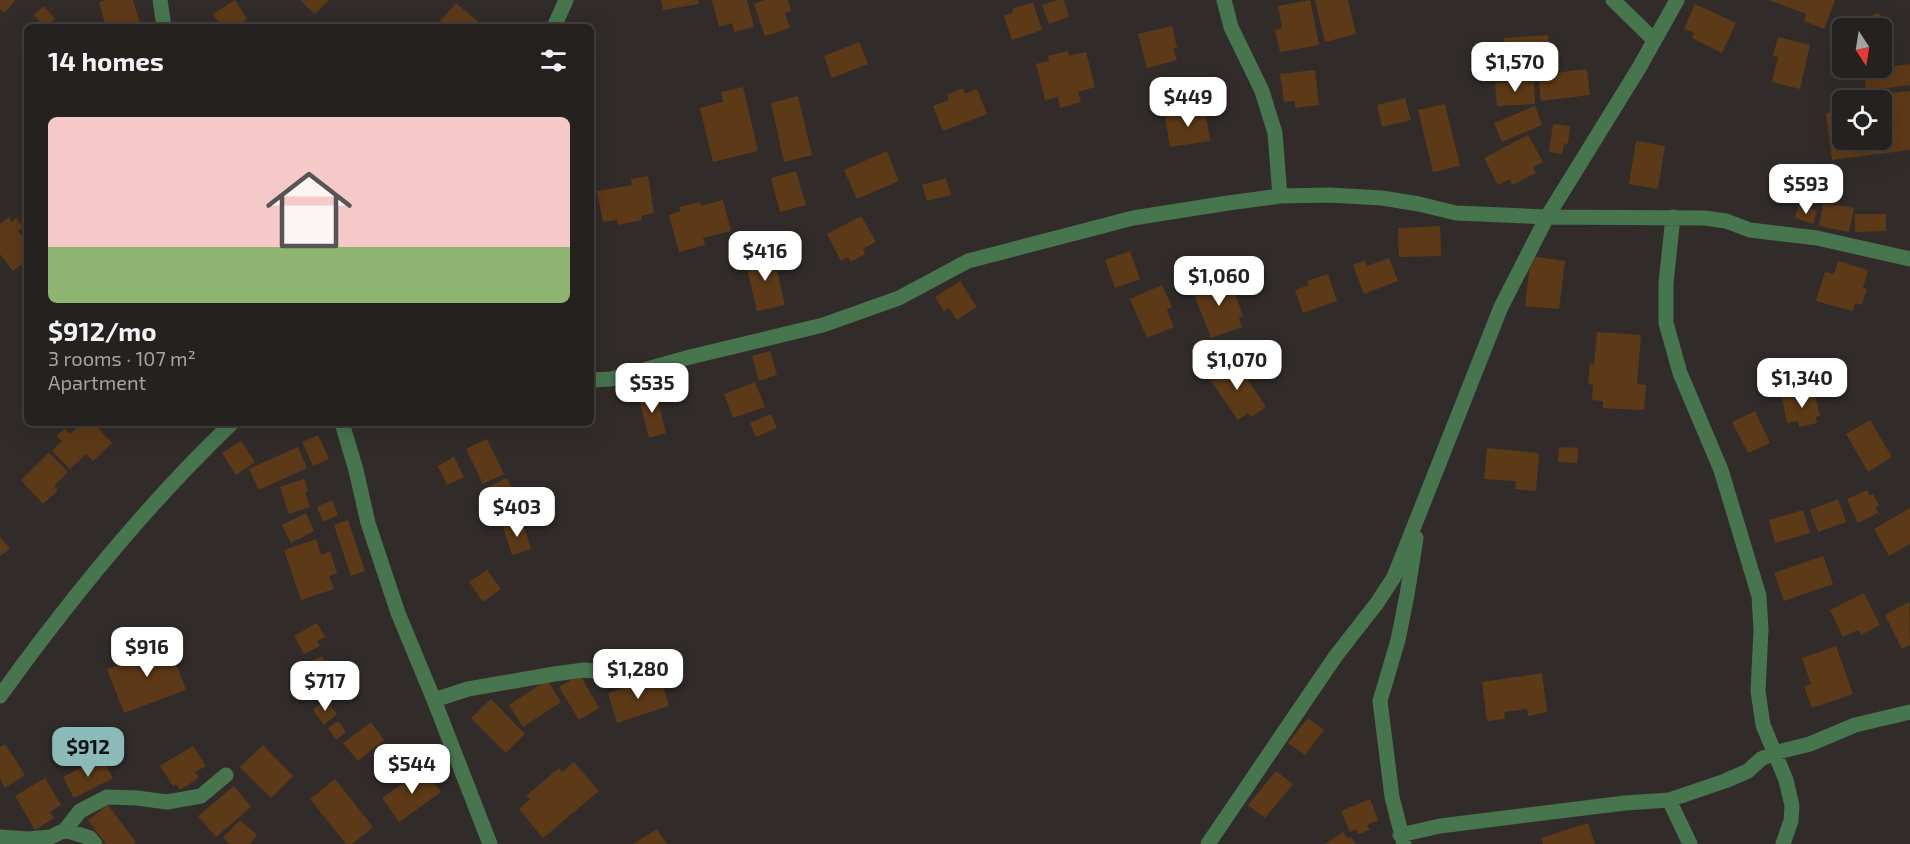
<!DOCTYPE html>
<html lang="en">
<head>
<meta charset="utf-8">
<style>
  body { margin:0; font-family:"Exo 2",sans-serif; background:#312e2c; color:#f1f3f6; height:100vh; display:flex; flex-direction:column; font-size:22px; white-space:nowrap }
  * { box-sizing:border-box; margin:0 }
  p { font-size:20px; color:#a3a3a4 }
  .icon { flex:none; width:33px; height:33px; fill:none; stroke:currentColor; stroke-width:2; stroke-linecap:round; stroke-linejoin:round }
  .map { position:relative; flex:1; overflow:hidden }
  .panel { position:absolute; left:24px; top:24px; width:570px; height:402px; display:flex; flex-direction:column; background:#25211f; border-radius:9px; box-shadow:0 6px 24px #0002,0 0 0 2px #423e3d }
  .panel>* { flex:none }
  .needle { width:39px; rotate:168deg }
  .controls { position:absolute; left:1832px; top:18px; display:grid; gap:12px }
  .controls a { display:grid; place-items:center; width:60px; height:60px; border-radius:9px; background:#25211f; box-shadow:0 6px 24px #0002,0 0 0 2px #423e3d; font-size:30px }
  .price { position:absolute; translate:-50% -51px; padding:0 14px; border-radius:12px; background:#fff; color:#222; font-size:20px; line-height:39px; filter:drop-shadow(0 2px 3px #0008) }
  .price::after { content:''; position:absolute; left:50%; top:36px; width:18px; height:14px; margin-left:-9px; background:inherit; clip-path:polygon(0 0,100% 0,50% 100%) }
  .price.active { background:#8bbbb9; color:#111 }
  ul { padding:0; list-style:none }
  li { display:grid; align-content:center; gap:12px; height:318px; padding:0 24px }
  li+li { border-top:2px solid #423e3d }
  li span { display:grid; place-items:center; height:186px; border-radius:9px; color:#555 }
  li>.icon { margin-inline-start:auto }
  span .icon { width:108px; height:108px; fill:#fffc; stroke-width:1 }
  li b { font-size:26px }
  h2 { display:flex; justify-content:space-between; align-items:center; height:72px; padding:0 24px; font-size:26px }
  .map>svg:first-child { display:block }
</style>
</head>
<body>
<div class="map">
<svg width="1910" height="844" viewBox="0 0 1910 844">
  <rect width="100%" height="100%" fill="#312c29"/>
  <path fill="#5d3a17" d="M0,0h16l-12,13 -4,-4z
    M106,0h27l8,27h-35l-7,-25z
    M235,0l12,19 -7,5 2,3h-20l-9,-13z
    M300,0h29l-14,14z
    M661,0h37l1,4 -36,6z
    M712,0h35l7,27 -20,5 -2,-9 -13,4z
    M765,0h23l3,11 -6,2 5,15 -25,8 -11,-32z
    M1057,0h7l5,17 -20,7 -7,-19z
    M1310,0l9,45 -39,7 -5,-22 7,-2 -4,-22z
    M1315,0h33l8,34 -31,8z
    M1769,0h66l-11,29 -20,-8 2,-7z
    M1033,2l9,28 -30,10 -8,-24 9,-3 -1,-4z
    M456,3l28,24h-49z
    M1695,4l41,19 -14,30 -30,-15 2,-5 -10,-4z
    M44,6l11,13 -10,8 -11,-12z
    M1879,13l6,19 -4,1v-5h-34l-1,-5z
    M1172,26l5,22h-4l4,12 -30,8 -9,-34z
    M1548,35l3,31 -46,3 -1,-31z
    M1778,37l32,8 -10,44 -28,-7 6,-25 -5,-1z
    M859,42l9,22 -36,14 -8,-22z
    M1068,51l1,5 17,-4 9,35 -17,5 3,10 -21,6 -2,-11 -13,3 -9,-36 13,-3 -1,-5z
    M1910,64v21l-44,6 -2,-21z
    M1587,69l3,26 -49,6 -3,-26z
    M1315,70l4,35 -24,3v-7l-11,1 -4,-28z
    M1534,80l1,24 -38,2 -2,-23z
    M743,87l15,64 -45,11 -13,-54 23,-6 -2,-10z
    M963,88l2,6 12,-5 10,25 -44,17 -10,-25 16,-6 -2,-5z
    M1910,91v59l-78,10 -6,-47 16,-2v29h39v-40h-23v-3z
    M798,96l14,59 -28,7 -13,-59z
    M1405,98l6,22 -29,7 -5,-22z
    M1445,104l15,62 -27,6 -15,-62z
    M1535,106l7,19 -40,17 -8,-19z
    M1205,109l5,32 -40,6 -5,-32z
    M1553,124l17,2 -2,18 -4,-1 -2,11 -13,-2z
    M1528,135l15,27 -10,5 3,6 -24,12 -2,-6 -12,6 -14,-27z
    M1636,141l29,5 -7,43 -29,-5z
    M887,151l12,30 -42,18 -13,-29z
    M796,171l10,34 -26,7 -9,-34z
    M1806,171l21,7 -9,25 -27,-9 6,-18 6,2z
    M648,176l6,37 -13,3 1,4 -24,5 -1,-5 -14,2 -6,-31 35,-6 -1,-6z
    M946,178l5,17 -24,6 -5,-16z
    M723,200l8,31 -28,7 2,7 -26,7 -10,-37 12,-4 -2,-4 21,-5 1,4z
    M1823,203l31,5 -5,24 -30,-6z
    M1799,205l18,6 -4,13 -18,-6z
    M1855,214h31v17l-31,1z
    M861,216l15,26 -13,7 2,5 -14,8 -3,-5 -7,4 -14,-27z
    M9,217l2,5 5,-4 7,9 -5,4 7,9 2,-1v21l-14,11 -13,-17v-30z
    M1440,226l1,30 -42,1 -1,-29z
    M1130,251l10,28 -25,9 -10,-28z
    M773,253l12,52 -28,6 -12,-51z
    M1531,256l34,5 -6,48 -34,-3z
    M1389,258l9,23 -34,13 -11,-29 12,-5 2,6z
    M1838,261l30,9 -5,18 4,1 -5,16 -7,-2 -2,8 -37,-10 9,-29 9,2z
    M1328,274l9,27 -34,12 -8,-23 14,-5 -2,-4z
    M1224,277l3,10 5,-2 11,31 -4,2 3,9 -31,11 -19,-49z
    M960,281l17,26 -20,13 -8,-12 -5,3 -9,-14z
    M1162,285l10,22 -5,3 7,17 -27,11 -17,-39z
    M1597,332l44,3 -4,49 9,1 -2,25 -41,-2v-7l-11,-1 1,-15 -5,-1 2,-20h4z
    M770,351l7,24 -18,6 -7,-25z
    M1235,361l31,46 -15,10 -3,-4 -10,7 -29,-42z
    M755,382l10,25 -32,11 -9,-24z
    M655,390l11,43 -17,5 -11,-44z
    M1814,391l6,25 -4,1 1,6 -18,4 -1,-6 -11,2 -5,-25z
    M1755,411l15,32 -22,10 -16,-31z
    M771,414l6,14 -21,9 -6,-14z
    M1870,420l22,37 -24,15 -22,-38z
    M82,423h11l19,20 -19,18 -7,-7 -16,15 -18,-18 10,-10 -5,-5 8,-8 5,6z
    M318,435l11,24 -16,7 -11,-24z
    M487,439l17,35 -21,10 -17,-35z
    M241,441l14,21 -19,13 -14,-22z
    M298,447l9,21 -48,22 -10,-21z
    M1559,447l19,1 -1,15 -19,-1z
    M1487,448l52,5 -3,38 -21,-2 1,-8 -32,-2z
    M49,453l19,19 -14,14 4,4 -15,14 -22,-24z
    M454,457l10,20 -17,8 -9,-19z
    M507,478l16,33 -21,11 -17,-33z
    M304,479l4,12 -3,1 5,15 -21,7 -9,-27z
    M1867,490l3,6 3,-2 6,12 -3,1 2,6 -20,10 -11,-24z
    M1838,499l8,23 -28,10 -8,-22z
    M332,500l6,15 -15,7 -6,-15z
    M1910,508v36l-21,12 -15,-27z
    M1803,510l7,23 -35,10 -6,-23z
    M306,513l8,18 -23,12 -9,-18z
    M348,520l17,51 -14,5 -17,-51z
    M522,521l9,28 -19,6 -9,-28z
    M0,537l10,12 -10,7z
    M316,539l5,16 9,-4 7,22 -8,3 5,13 -33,11 -17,-50z
    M1823,556l10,28 -49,17 -10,-28z
    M487,570l14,19 -18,13 -14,-20z
    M1864,593l16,32 -19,10 -3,-5 -15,7 -13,-27z
    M1909,602l1,43 -8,4 -17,-34z
    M317,623l8,14 -8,4 3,5 -16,8 -10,-18z
    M167,640l19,50 -62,23 -17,-44 38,-14 -2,-7z
    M1836,646l17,48 -41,14 -8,-22 7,-2 -9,-26z
    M322,656l16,29 -18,10 -16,-30z
    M1542,673l5,39 -19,4 -1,-7 -23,3 1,7 -18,2 -5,-39z
    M580,675l19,33 -20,12 -20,-33z
    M660,676l9,30 -52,17 -9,-30z
    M547,680l14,22 -38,25 -14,-22z
    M325,699l12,15 -13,11 -11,-15z
    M491,699l34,35 -19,19 -35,-35z
    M1308,718l16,12 -19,25 -17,-12z
    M338,721l8,11 -10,8 -8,-12z
    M371,722l13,18 -26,21 -15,-18z
    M5,744l20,31 -20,13 -5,-9v-32z
    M263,745l30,31 -22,22 -31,-31z
    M193,746l13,20 -11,6 4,6 -19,12 -4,-6 -3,2 -13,-20z
    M101,757l12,21 -39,20 -11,-21z
    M574,762l25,29 -56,47 -24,-29 11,-10 -4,-3 33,-28 3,4z
    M424,768l17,24 -42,30 -17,-24z
    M1276,771l17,13 -28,34 -17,-13z
    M45,778l16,27 -11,7 4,6 -19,12 -20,-34z
    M335,779l38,48 -21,17h-6l-36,-45z
    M234,786l17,21 -35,30 -18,-21z
    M1370,799l8,21 -11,5 3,5 -12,4 -2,-5 -6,3 -9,-21z
    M108,805l28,37 -2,2h-28l-18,-24z
    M240,820l17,15 -7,9h-20l-7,-6z
    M1588,823l7,21h-52l-2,-6z
    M657,829l10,15h-34z
    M1343,832l5,7 3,-2 5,7h-31z"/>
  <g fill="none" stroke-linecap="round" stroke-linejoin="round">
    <path stroke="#47754e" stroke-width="15" d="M160,0l4,27
      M1224,0l7,27 31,64 13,42 5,63
      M1613,0l41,40
      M1673,217l-7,66v40l14,50 41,97 38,126 2,34 -3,61 5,34 23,55 6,26 -1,15 -8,23
      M591,380l20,-1 79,-22 133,-32 76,-27 69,-37 165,-43 95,-15 52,-7 49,-1 53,3 37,6 37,9 91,4 158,1 21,3 24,9 67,8 93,21
      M342,423l14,47 12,53 30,90 36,87 56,144
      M434,700l34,-11 86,-15 30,-4 42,4 33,-5
      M1669,800l21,44
      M65,830l25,8 5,6
      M1400,835l40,-9 185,-23 44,-3 56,-19 23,-10 13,-12 13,-6 36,-9 45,-19 55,-13
      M0,837l28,2 23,-2 14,-7 15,-19 27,-14 30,1 30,4 34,-6 25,-21
      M1208,844l127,-187 42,-54 17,-26 107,-270 46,-90 92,-149 38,-68
      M1404,844l-12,-47 -12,-96 18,-61 9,-45 9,-57"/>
    <path stroke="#47754e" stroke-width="15" d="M554,27l12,-27
      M0,696c70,-97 145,-190 232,-273"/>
  </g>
</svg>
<div class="controls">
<a><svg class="needle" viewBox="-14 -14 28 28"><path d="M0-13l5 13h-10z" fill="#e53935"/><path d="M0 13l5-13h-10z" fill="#a3a3a4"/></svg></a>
<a><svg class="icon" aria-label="locate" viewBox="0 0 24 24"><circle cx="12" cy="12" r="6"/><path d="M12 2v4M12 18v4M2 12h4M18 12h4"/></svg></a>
</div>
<b class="price" style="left:1515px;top:93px">$1,570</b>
<b class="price" style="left:1188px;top:128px">$449</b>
<b class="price" style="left:1806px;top:215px">$593</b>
<b class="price" style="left:765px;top:282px">$416</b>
<b class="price" style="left:1219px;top:307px">$1,060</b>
<b class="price" style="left:1237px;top:391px">$1,070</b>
<b class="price" style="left:1802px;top:409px">$1,340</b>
<b class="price" style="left:652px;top:414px">$535</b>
<b class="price" style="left:517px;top:538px">$403</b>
<b class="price" style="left:147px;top:678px">$916</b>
<b class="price" style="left:638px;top:700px">$1,280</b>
<b class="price" style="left:325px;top:712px">$717</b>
<b class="price active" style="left:88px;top:778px">$912</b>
<b class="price" style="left:412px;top:795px">$544</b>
<section class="panel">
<h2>14 homes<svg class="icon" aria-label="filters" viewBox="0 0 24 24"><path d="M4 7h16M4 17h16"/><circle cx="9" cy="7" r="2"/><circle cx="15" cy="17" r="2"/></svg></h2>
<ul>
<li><span style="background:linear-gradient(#f6c9c9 70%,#8fb573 0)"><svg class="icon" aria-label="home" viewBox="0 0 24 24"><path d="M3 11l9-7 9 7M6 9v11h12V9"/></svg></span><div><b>$912/mo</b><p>3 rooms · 107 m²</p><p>Apartment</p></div></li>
</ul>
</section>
</div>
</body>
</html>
